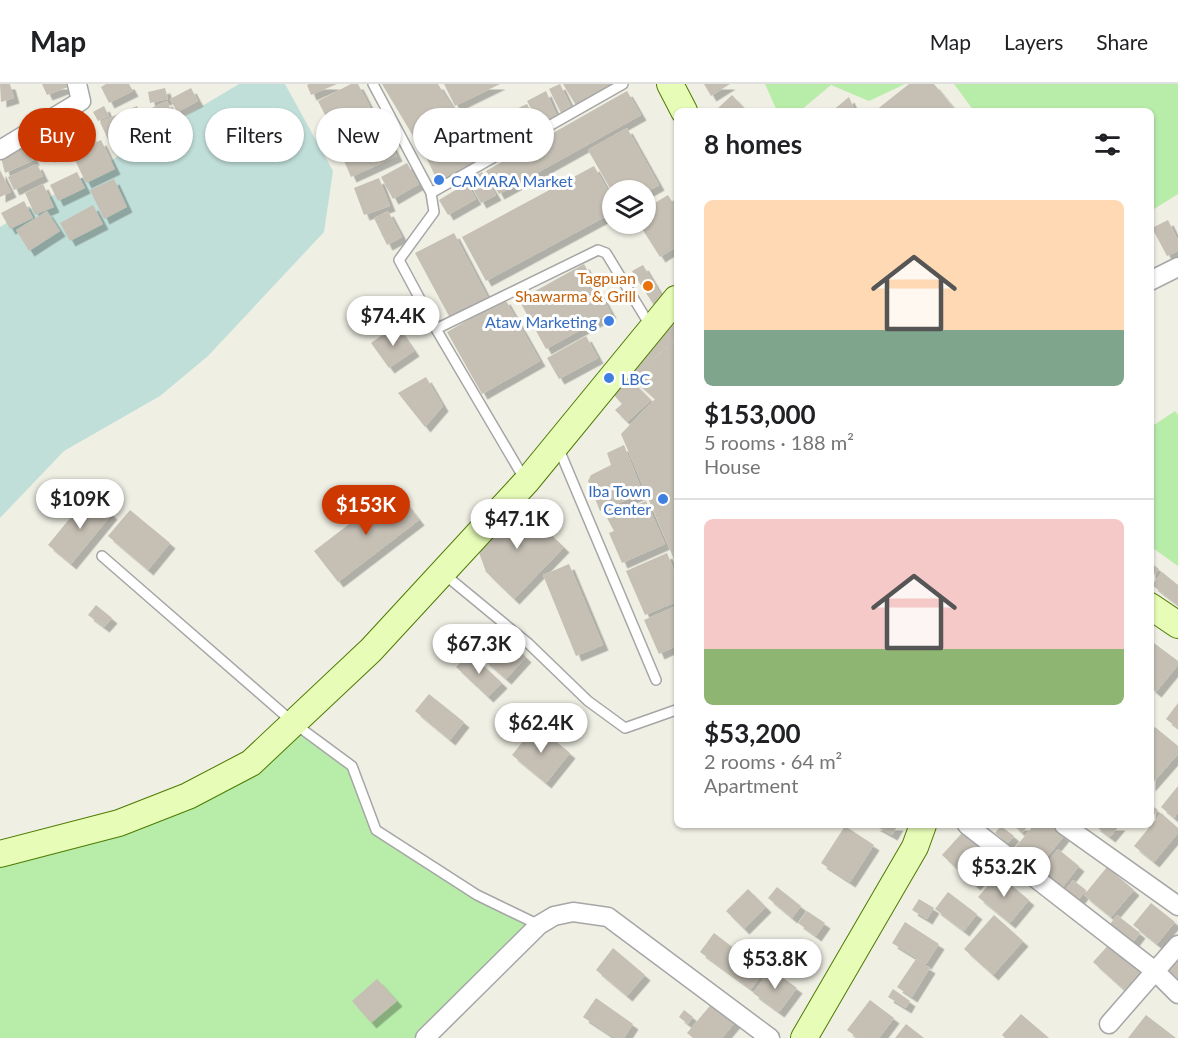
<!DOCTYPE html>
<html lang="en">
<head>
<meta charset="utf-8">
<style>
  body { margin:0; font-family:Lato,sans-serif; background:#f2f2f2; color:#202124; height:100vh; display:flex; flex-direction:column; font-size:22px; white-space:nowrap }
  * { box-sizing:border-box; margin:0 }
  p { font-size:20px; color:#757577 }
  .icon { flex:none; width:33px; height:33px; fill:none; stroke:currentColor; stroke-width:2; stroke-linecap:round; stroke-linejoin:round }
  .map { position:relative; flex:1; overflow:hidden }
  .panel { position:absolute; left:674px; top:24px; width:480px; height:720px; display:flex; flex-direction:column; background:#fff; border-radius:9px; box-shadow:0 2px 4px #0004 }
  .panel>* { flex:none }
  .top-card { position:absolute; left:18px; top:24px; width:566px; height:54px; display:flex; gap:12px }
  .tools { position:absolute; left:602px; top:96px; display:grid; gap:12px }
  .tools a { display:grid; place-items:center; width:54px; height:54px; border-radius:50%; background:#fff; box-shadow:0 2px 4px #0004; font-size:30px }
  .price { position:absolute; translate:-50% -51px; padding:0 14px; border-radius:21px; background:#fff; color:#222; font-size:20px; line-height:39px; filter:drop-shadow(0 2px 3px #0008) }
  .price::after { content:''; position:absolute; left:50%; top:36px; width:18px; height:14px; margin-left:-9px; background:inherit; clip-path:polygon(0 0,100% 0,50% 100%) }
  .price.current { background:#cd3700; color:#fff }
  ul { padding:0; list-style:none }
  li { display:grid; align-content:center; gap:12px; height:318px; padding:0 30px }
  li+li { border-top:2px solid #e0e0e0 }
  li span { display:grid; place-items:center; height:186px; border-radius:9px; color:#555 }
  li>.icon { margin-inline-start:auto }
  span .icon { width:108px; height:108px; fill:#fffc; stroke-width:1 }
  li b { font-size:26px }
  h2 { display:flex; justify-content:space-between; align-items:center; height:72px; padding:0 30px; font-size:26px }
  .pill { padding:0 21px; border-radius:27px; background:#fff; box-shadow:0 2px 4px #0004; font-size:21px; line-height:54px }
  .pill.current { background:#cd3700; color:#fff }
  header { display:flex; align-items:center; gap:36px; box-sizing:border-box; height:84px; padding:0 30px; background:#fff; border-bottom:2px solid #e0e0e0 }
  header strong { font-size:28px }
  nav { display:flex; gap:33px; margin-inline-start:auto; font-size:21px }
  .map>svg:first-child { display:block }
</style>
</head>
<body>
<header>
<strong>Map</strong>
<nav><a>Map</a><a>Layers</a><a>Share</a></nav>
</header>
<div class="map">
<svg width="1178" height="954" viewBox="0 0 1178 954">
  <defs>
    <filter id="shadow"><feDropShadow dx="5.5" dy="5.5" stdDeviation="0" flood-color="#0004"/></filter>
  </defs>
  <rect width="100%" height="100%" fill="#f0efe4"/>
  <path fill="#b8eca9" d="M765,0h140l-36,17 -38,-16 -31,26h-23z
    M954,0h224v110l-27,17 -1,-100h-176z
    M1175,327l3,4v151l-28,-20 1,-119z
    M295,640l57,42 24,64 100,65 63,30 -110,113h-429v-184l119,-31z"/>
  <path fill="#c1dfd9" d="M239,0h46l48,87 -9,61 -116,124 -48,40 -96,55 -64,67v-291z"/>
  <path fill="#c5bfb4" filter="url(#shadow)" d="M0,0h10l4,14 -13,4z
    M42,0h34l-29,11z
    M106,0h23l4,7 -24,12 -8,-16z
    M309,0h28l-26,11 -4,-10z
    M351,0h7l12,23 -39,20 -13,-26z
    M382,0h56l29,47 -42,25z
    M444,0h56l-45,22z
    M560,0l11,23 -10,6 -12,-24z
    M563,0h51l-37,23z
    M704,0h26l-19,12z
    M909,0h25l22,27h-81z
    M165,4l3,11 -18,4 -2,-11z
    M191,4l7,13 -21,11 -7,-13z
    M546,7l11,25 -17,9 -13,-24z
    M627,7l14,24 -142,79 -13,-23z
    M732,11l15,16h-32z
    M849,13l6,14h-23z
    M167,17l8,18 -22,10 -8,-18z
    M527,20l11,21 -10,6 -12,-22z
    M104,22l5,10 -11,5 -5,-9z
    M137,22l11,26 -36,16 -12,-26z
    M514,25l10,21 -8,5 -13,-23z
    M376,27l9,18 -19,9 -9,-17z
    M502,28l15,27 -8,3 -16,-25z
    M78,29l15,28 -20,11 -15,-28z
    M352,37l10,20 -20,9 -9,-20z
    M493,38l14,24 -11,7 -16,-24z
    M477,41l15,27 -9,4 -16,-25z
    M54,43l11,22 -16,8 -11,-23z
    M627,44l32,57 -14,8v-3h-34l-23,-40z
    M386,49l11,23 -46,21 -10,-23z
    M470,54l11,23 -43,21 -11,-23z
    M101,56l14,29 -29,14 -14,-29z
    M26,58l8,18 -29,13 -5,-19z
    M407,79l12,21 -26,15 -12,-22z
    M37,80l6,12 -29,14 -6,-13z
    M594,82l18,32v15l-126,68 -24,-44z
    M0,86l11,22 -11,5z
    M77,88l8,16 -27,13 -8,-16z
    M482,88l14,23 -15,8 -13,-23z
    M379,94l11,28 -26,9 -10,-27z
    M114,95l13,28 -23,12 -14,-29z
    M467,99l9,16 -28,16 -9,-15z
    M43,100l11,23 -19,8 -10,-22z
    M668,111l8,13v39l-16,10 -21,-33h6v-15z
    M24,117l9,17 -23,11 -9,-16z
    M93,121l10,19 -33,17 -10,-18z
    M47,127l13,20 -31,20 -13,-21z
    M388,127l14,26 -15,8 -13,-27z
    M1168,136l10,20v11l-11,5 -15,-28z
    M454,149l34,65 -38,20 -35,-65z
    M584,180l27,49 -65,36 -27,-49z
    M643,181l21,35 -9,7 -23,-36z
    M505,215l35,62 -58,33 -35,-62z
    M676,237v18l-37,32 37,-30v223l-55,-130 34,-35 -23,-21 3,-2 -10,-11z
    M396,241l18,26 -25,17 -18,-25z
    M586,252l12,22 -39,21 -12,-21z
    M426,293l17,29 -18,21 -27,-34z
    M629,294l22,22 -24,22 -12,-12 7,-6 -9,-10z
    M624,361l19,48 -43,18 -12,-30 3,-6 20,-10 -4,-12z
    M395,405l24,31 -81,62 -24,-31z
    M89,411l23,19 -41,50 -23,-19z
    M646,417l19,43 -43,19 -13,-30 5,-2 -7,-13z
    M516,418l48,45 -50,52 -28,-27 -10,-28z
    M130,426l40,33 -22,27 -40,-34z
    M667,469l9,22v27l-31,13 -19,-44z
    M1150,478l9,7 -9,11z
    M569,480l34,81 -27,11 -33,-81z
    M1162,488l16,13v20l-26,-20z
    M96,521l16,13 -8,9 -16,-12z
    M676,522v40l-17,8 -15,-34z
    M495,544l7,7 -20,22 -7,-7z
    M505,553l21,20 -20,22 -22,-19z
    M1150,556l28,21v4l-22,27 -6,-5z
    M470,569l32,30 -14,14 -32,-30z
    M429,610l35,28 -14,18 -35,-29z
    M1178,619v25l-12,-9z
    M536,641l34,28 -24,30 -34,-28z
    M1155,643l23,19v8l-28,32v-53z
    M1178,702v26l-4,6 -13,-11z
    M1150,720l8,6 -8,10z
    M1161,729l17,15v5l-24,29 -20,-16z
    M874,741h24l-6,10z
    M1013,741h16l-7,8z
    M1034,741h16l14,11 -26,32 -24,-19z
    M1094,741h26l-10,12z
    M845,742l29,19 -24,37 -29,-19z
    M1001,742l13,10 -6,7 -13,-10z
    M962,749l33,29 -20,23 -33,-30z
    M1058,765l21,17 -17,22 -21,-17z
    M1107,783l27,23 -23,27 -27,-22z
    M998,790l31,26 -19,23 -32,-26z
    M1073,796l13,10 -10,13 -13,-10z
    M777,803l24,19 -9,12 -24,-20z
    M748,805l18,18 -22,22 -18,-18z
    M948,808l29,22 -13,17 -29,-22z
    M919,815l15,9 -7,11 -15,-9z
    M1151,819l24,19 -18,22 -24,-19z
    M807,827l18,12 -9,13 -18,-13z
    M994,831l29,26 -30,34 -29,-26z
    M1117,831l23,18 -10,13 -23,-18z
    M905,838l34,22 -13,20 -34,-21z
    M714,849l50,38 -13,18 -51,-37z
    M1113,856l30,28 -19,22 -31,-28z
    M783,862l17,13 -11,14 -17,-13z
    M613,864l32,27 -18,21 -31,-26z
    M1178,870v33l-16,-14z
    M916,875l14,9 -18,29 -15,-10z
    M771,885l26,19 -18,24 -26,-19z
    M377,895l20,22 -26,22 -19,-22z
    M893,905l17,12 -4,7 -18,-11z
    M596,914l37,26 -9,14h-9l-32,-21z
    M870,916l24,18 -15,20h-21l-11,-8z
    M714,917l23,19 -15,18h-29l-6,-5z
    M684,926l9,7 -5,7 -9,-7z
    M1021,930l28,24h-44l-3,-3z
    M1146,931l30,23h-48z
    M906,940l18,14h-29z"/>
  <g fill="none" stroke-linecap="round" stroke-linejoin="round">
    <g stroke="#a6a6a6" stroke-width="12">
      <path id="lane" d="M373,0l58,109 3,19 -35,48 37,69 89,151
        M431,109l192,-109
        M436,245l162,-79 8,3 45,74
        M558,363l98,233
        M102,472l193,168 57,42 24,64 101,65 62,30
        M444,490l85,70 59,57 37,27 51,-18"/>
    </g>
    <g stroke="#a6a6a6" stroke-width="21">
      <path id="street" d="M0,66l81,-49 -4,-17
        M1150,197l28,-14
        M967,741l188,146 23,23
        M1064,741l114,81
        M1109,940l69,-79
        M425,954l114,-113 15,-9 19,-4 35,5 162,121"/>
    </g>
    <g stroke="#4d7b01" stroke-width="28">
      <path id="secondary" d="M670,0l14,27
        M1150,522l28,19
        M0,770l119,-31 69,-27 63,-33 120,-113 155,-168 150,-183
        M804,954l111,-191 8,-22"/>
    </g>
    <use href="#lane" stroke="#fff" stroke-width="9"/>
    <use href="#street" stroke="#fff" stroke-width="18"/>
    <use href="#secondary" stroke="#e6fcb7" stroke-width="26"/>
  </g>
  <g fill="#3f7fe0" stroke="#fff" stroke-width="2">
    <circle cx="439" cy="96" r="6"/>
    <circle cx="609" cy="237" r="6"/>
    <circle cx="609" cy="294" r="6"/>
    <circle cx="663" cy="415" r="6"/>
  </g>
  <circle fill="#e8710a" stroke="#fff" stroke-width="2" cx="648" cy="202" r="6"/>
  <g text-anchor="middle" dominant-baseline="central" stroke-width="6" stroke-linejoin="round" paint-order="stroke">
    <g font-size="16" fill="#366cbe" stroke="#fff" text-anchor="start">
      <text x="451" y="96">CAMARA Market</text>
      <text x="597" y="237" text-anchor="end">Ataw Marketing</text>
      <text x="621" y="294">LBC</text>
      <text x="651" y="406" text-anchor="end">Iba Town<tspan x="651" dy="18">Center</tspan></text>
    </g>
    <g font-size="16" fill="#c56008" stroke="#fff" text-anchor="end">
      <text x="636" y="193">Tagpuan<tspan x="636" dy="18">Shawarma &amp; Grill</tspan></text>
    </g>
  </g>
</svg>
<div class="tools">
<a><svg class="icon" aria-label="layers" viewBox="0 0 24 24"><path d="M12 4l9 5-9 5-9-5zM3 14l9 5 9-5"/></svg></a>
</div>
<b class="price" style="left:393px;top:263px">$74.4K</b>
<b class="price" style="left:80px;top:446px">$109K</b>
<b class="price current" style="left:366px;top:452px">$153K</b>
<b class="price" style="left:517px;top:466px">$47.1K</b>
<b class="price" style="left:479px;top:591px">$67.3K</b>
<b class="price" style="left:541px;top:670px">$62.4K</b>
<b class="price" style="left:1004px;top:814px">$53.2K</b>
<b class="price" style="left:775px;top:906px">$53.8K</b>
<div class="top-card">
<a class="pill current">Buy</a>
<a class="pill">Rent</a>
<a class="pill">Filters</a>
<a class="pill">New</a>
<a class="pill">Apartment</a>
</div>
<section class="panel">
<h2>8 homes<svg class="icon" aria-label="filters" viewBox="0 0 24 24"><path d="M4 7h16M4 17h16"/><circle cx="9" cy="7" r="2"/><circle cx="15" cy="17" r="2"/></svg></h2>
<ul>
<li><span style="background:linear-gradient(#ffd9b3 70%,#7fa58c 0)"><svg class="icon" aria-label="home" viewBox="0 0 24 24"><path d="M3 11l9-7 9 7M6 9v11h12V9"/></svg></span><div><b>$153,000</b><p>5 rooms · 188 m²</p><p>House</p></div></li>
<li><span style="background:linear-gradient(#f6c9c9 70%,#8fb573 0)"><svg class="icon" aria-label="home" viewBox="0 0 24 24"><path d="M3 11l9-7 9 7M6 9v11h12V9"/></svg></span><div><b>$53,200</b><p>2 rooms · 64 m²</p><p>Apartment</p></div></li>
</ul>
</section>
</div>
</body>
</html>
